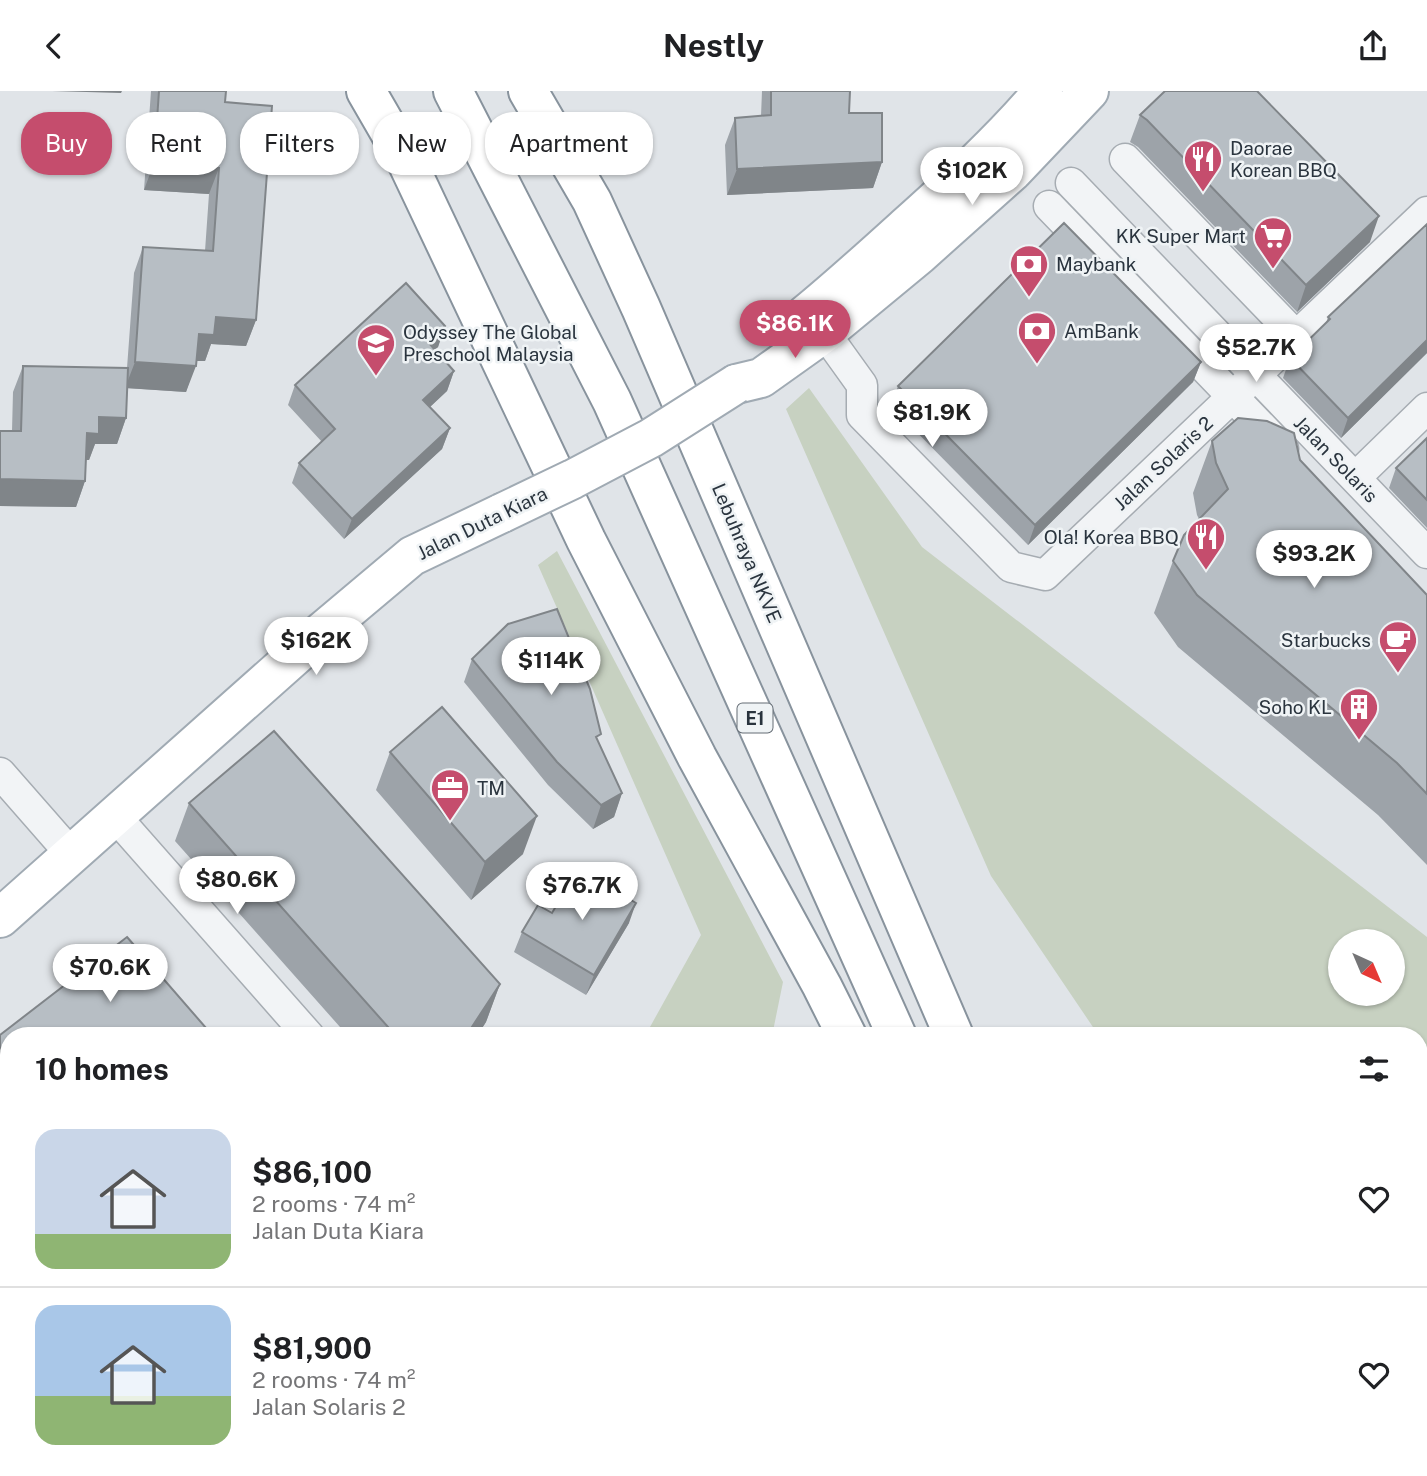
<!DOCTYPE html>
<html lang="en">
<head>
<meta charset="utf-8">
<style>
  body { margin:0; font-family:"Public Sans",sans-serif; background:#f6f6f6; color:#202124; height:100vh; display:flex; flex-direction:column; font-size:26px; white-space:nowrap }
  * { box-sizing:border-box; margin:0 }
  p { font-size:23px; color:#757577 }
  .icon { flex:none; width:38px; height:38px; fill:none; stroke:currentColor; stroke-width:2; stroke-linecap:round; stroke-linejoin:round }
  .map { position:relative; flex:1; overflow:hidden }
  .side { position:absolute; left:0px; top:936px; width:1428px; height:450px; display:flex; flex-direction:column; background:#fff; border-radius:28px 28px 0 0; box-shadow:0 2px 5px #0004 }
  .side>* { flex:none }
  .top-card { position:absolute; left:21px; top:21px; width:700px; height:63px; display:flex; gap:14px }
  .needle { width:46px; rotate:136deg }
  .tools { position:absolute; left:1328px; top:838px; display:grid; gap:14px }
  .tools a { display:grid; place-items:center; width:77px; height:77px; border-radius:50%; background:#fff; box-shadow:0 2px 5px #0004; font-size:35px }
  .price { position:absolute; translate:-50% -60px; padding:0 16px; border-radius:24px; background:#fff; color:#222; font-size:23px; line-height:46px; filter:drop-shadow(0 2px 4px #0008) }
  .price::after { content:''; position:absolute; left:50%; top:42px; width:21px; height:16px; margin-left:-10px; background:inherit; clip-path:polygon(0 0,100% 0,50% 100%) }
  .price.selected { background:#c54d6d; color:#fff }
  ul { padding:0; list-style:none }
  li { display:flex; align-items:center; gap:21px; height:175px; padding:0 35px }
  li+li { border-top:2px solid #e0e0e0 }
  li span { display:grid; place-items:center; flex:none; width:196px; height:140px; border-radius:21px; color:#555 }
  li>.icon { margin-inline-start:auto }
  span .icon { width:84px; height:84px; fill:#fffc; stroke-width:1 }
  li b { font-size:30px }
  h2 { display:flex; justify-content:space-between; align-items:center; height:84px; padding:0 35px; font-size:30px }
  .pill { padding:0 24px; border-radius:28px; background:#fff; box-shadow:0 2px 5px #0004; font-size:24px; line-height:63px }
  .pill.selected { background:#c54d6d; color:#fff }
  header { display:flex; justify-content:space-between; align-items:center; height:91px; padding:0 35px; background:#fff; font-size:32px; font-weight:700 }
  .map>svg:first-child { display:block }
</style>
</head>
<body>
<header><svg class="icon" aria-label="back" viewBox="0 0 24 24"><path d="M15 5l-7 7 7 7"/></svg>Nestly<svg class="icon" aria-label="share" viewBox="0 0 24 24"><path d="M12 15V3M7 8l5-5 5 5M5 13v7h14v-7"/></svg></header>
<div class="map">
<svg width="1427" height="1385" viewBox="0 0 1427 1385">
  <rect width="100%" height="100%" fill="#e0e4e8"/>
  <path fill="#c7d1c1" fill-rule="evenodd" d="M809,297l113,159 505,390v311l-8,-1v-211h-320l-108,-160 -205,-467zM1393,850v53h-53v-53z
    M557,460l226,431 -11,54h-127l56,-101 -163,-370z
    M293,1377h754l5,8h-768z"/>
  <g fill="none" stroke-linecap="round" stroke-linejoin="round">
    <g stroke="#a6acb2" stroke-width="33">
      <path id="minor" d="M1125,68l171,177
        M1071,92l356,370
        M1049,115l234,243
        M827,240l7,15 28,39v30l149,152 34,8 382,-363
        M1355,387l72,-70
        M0,682l71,81
        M115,725l194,220
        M0,1234l9,11
        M0,1297l9,10
        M72,1377l7,8
        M126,1377l7,8"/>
    </g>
    <g stroke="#a0aab3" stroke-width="42">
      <path id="major" d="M805,224c33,-27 65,-56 97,-85 50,-45 97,-87 141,-139
        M736,293l25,-6 66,-47 92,-76 94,-84 76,-80
        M0,827l324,-288 88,-74 90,-43"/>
    </g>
    <g stroke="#88939d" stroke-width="42">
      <path id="highway" d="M366,0l41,71 179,378 111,217 125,229 25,50
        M453,0l159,310 285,635
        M528,0l64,110 49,107 313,728
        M1419,1183l8,1
        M1419,1295l8,1
        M1419,1363l8,1
        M1238,1377l17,8"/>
    </g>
    <use href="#minor" stroke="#f2f4f6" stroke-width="30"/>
    <use href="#major" stroke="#fff" stroke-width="38"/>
    <use href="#highway" stroke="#fff" stroke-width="38"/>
    <g stroke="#a0aab3" stroke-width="42" stroke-linecap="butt">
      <path id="major-bridge" d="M502,422l71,-34 78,-41 85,-54"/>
    </g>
    <use href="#major-bridge" stroke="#fff" stroke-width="38"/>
  </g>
  <path fill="#9da3a9" d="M151,0h75l-1,11 31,218 -10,26 -35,-2 -6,17h-9l-10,31 -59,-4 -1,30 -9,26h-22l-6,16h-3l-1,21 -9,26 -76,-1v-75h12l1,-39 10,-26 104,2 7,-95 9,-26 62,4 4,-57 -65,-4z
    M762,0h88l-1,22 33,49 -9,26 -146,7 -2,-50 10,-27 26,-2z
    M1140,24l230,127 -73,70 -159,-165 -8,-5z
    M1427,133v129l-86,85 -58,-60 7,-20 36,-35 2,-6z
    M445,235l-7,21 -3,2 19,22 -7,20 -17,16 20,21 -8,21 -98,90 -52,-56 7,-20 23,-21 -34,-37 7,-20z
    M1201,271l-8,20 -165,163 -137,-139 7,-20z
    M1427,347v90l-38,-40 7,-20z
    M1212,350l88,19 127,135v270l-49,-50 -200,-168 -24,-34 19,-52 26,-42 -2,-4 -4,-22z
    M472,568l126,83 24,51 -8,24 -21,12 -45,-44 -84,-103z
    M390,661l133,102 -52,46 -95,-110z
    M189,712l311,181 -14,38 -9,14h-129l-173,-195z
    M552,822l77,10 -43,72 -72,-43 8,-20z
    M0,944l9,1v91l-9,-9z"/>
  <path fill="#808589" d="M52,0h70l-1,2z
    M882,71l-9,26 -146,7 10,-26z
    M154,72l65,5 -10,26 -65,-4z
    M1379,125l-9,26 -73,70 9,-27z
    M216,226l40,3 -10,26 -35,-2 -6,17h-16l10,-27z
    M445,235l-7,21 -17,15 7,-20z
    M1427,249v13l-86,85 7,-20z
    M135,271l61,4 -10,26 -61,-4z
    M1201,271l-8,20 -165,163 7,-20z
    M454,280l-7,20 -31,29 7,-20z
    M99,326l27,1 -9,26h-22l-6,16h-12l10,-27z
    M450,337l-8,21 -98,90 8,-20z
    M0,388l85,2 -9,26 -76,-1z
    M622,702l-8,24 -21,12 8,-24z
    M537,725l-14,38 -52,46 14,-38z
    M636,812l-7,20 -43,72 8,-20z
    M500,893l-14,38 -9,14h-11z"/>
  <path fill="#b7bec4" stroke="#808589" stroke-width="2" d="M159,0h67l-1,11 47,4 -16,214 -40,-3 -2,18 -15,-1 -3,32 -61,-4 8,-115 70,4 6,-83 -65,-5z
    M771,0h79l-1,22h33v49l-145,7 -2,-51 36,-3z
    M1165,0h92l122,125 -73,69 -159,-165 -7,-5z
    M1064,132l137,139 -166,163 -137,-139z
    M1427,133v116l-79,78 -58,-60 40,-39 -2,-2z
    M406,192l39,43 -17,16 26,29 -31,29 27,28 -98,91 -53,-56 36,-34 -40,-44z
    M23,275l105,2 -2,50 -27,-1v17l-12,-1 -2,48 -85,-2v-48h21z
    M1238,327l29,3 27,12 6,27 127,135v199l-30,-31 -200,-168 -24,-34 11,-26 44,-46 -12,-26 -4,-22z
    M1427,347v62l-31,-32z
    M557,518l33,80 11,45 -5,3 26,56 -21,12 -44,-43 -85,-103 36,-35z
    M442,616l95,109 -52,46 -95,-110z
    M274,640l226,253 -34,52h-70l-207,-233z
    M578,778l58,34 -42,72 -72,-43 16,-27 14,8z
    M127,846l86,99h-204v39l-9,-10v-30z"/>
  <defs>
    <g id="restaurant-pin" transform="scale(2.0125)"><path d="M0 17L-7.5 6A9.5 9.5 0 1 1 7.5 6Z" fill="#c54d6d" stroke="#eff3f5"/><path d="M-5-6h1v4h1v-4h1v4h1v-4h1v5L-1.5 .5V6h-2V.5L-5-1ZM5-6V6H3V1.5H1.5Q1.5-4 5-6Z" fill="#fff"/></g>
    <g id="supermarket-pin" transform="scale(2.0125)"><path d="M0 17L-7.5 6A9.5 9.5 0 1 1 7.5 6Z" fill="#c54d6d" stroke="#eff3f5"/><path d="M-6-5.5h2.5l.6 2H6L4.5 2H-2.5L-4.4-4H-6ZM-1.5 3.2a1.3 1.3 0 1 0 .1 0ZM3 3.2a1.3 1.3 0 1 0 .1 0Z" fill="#fff"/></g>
    <g id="bank-pin" transform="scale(2.0125)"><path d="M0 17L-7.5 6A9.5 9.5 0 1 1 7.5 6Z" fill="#c54d6d" stroke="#eff3f5"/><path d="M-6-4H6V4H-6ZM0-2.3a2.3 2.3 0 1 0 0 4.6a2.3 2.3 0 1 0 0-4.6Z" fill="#fff"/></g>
    <g id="school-pin" transform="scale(2.0125)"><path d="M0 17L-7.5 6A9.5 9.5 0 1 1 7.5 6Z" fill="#c54d6d" stroke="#eff3f5"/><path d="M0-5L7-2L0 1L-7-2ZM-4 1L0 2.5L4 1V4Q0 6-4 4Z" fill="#fff"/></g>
    <g id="cafe-pin" transform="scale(2.0125)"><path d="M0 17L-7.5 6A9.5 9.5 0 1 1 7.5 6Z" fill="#c54d6d" stroke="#eff3f5"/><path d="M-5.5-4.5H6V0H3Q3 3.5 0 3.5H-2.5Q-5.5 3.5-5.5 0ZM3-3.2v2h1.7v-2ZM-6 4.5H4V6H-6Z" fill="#fff"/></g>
    <g id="building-pin" transform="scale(2.0125)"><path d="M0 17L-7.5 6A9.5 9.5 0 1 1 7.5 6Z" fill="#c54d6d" stroke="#eff3f5"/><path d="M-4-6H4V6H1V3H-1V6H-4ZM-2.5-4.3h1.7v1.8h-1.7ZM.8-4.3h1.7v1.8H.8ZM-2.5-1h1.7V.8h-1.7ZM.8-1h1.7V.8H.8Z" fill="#fff"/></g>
    <g id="office-pin" transform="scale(2.0125)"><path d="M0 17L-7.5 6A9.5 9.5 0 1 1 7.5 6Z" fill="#c54d6d" stroke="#eff3f5"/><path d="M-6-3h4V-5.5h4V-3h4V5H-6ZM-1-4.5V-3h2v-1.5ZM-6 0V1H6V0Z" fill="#fff"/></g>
  </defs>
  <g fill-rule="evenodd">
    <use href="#restaurant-pin" x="1203" y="68"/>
    <use href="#supermarket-pin" x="1273" y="145"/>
    <use href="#bank-pin" x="1029" y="173"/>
    <use href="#bank-pin" x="1037" y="240"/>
    <use href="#school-pin" x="376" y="252"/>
    <use href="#restaurant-pin" x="1206" y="446"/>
    <use href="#cafe-pin" x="1398" y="549"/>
    <use href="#building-pin" x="1359" y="616"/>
    <use href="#office-pin" x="450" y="697"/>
  </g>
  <g text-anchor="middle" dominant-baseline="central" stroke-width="5" stroke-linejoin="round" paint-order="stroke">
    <rect fill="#eff3f5" stroke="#656d75" stroke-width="2" x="737.5" y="612.5" width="35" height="29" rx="5"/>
    <g font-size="18" font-weight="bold" fill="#2a343e">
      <text x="755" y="627">E1</text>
    </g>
    <g font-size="19" fill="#2a343e" stroke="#eff3f5" text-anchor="start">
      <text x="1230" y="57">Daorae<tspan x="1230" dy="22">Korean BBQ</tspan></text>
      <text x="1246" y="145" text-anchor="end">KK Super Mart</text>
      <text x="1056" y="173">Maybank</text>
      <text x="1064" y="240">AmBank</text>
      <text x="403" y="241">Odyssey The Global<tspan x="403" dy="22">Preschool Malaysia</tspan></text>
      <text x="1179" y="446" text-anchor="end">Ola! Korea BBQ</text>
      <text x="1371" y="549" text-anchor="end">Starbucks</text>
      <text x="1332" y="616" text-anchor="end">Soho KL</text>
      <text x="477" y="697">TM</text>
    </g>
    <g font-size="19" fill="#2a343e" stroke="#eff3f5">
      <text transform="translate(1336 368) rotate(46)">Jalan Solaris</text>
      <text transform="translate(1163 372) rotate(-43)">Jalan Solaris 2</text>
      <text transform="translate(482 432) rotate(-26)">Jalan Duta Kiara</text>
      <text transform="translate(747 462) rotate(67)">Lebuhraya NKVE</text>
    </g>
  </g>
</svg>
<div class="tools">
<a><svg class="needle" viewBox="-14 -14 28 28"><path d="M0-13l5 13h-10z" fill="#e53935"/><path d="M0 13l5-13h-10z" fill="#757577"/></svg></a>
</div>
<b class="price" style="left:972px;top:116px">$102K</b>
<b class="price selected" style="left:795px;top:269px">$86.1K</b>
<b class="price" style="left:1256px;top:293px">$52.7K</b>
<b class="price" style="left:932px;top:358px">$81.9K</b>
<b class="price" style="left:1314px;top:499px">$93.2K</b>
<b class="price" style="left:316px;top:586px">$162K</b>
<b class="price" style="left:551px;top:606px">$114K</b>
<b class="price" style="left:237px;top:825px">$80.6K</b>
<b class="price" style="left:582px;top:831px">$76.7K</b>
<b class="price" style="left:110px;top:913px">$70.6K</b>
<div class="top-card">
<a class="pill selected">Buy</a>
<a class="pill">Rent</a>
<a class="pill">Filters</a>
<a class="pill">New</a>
<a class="pill">Apartment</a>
</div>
<section class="side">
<h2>10 homes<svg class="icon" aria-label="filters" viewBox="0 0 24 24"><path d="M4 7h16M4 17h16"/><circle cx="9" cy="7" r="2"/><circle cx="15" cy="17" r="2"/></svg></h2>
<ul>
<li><span style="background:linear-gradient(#c9d6e8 75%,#8fb573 0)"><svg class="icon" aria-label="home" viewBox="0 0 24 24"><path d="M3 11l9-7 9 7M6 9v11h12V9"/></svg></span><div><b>$86,100</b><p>2 rooms · 74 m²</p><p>Jalan Duta Kiara</p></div><svg class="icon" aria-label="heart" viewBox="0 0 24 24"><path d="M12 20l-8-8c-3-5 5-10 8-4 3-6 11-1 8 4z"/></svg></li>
<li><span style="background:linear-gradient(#a9c7e8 65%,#8fb573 0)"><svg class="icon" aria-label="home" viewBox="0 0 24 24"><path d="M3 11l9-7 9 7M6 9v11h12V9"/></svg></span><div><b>$81,900</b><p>2 rooms · 74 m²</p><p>Jalan Solaris 2</p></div><svg class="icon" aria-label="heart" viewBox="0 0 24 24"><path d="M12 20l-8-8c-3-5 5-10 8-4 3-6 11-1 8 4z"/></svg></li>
</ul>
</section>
</div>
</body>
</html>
